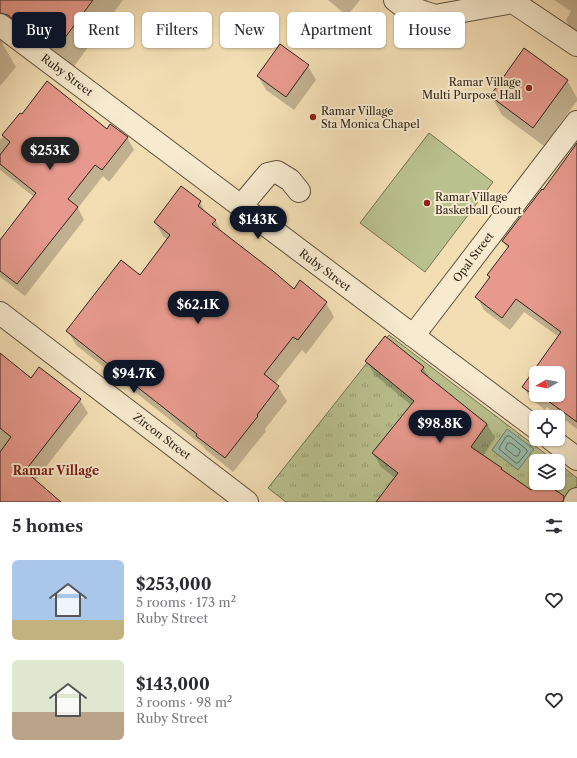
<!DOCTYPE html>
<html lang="en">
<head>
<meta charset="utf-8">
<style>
  body { margin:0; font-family:"Libre Caslon Text",serif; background:#f2f2f3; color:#2b2b33; height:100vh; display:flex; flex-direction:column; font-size:15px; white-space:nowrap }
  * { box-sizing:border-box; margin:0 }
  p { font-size:13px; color:#7c7c81 }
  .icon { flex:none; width:22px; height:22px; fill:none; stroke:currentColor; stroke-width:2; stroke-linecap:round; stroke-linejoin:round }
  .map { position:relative; height:502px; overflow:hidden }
  .drawer { display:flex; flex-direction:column; background:#fff; flex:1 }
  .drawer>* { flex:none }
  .guide { position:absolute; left:12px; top:12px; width:553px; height:36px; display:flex; gap:8px }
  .needle { width:26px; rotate:260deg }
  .buttons { position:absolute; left:529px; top:366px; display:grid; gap:8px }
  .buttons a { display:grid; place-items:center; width:36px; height:36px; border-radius:6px; background:#fff; box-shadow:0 1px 3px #0004; font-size:20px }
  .price { position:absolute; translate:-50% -34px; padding:0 9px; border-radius:14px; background:#111827; color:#fff; font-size:13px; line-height:26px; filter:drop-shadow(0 1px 2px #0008) }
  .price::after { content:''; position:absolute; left:50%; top:24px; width:12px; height:9px; margin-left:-6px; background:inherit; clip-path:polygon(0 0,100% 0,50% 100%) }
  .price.current { background:#222; color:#fff }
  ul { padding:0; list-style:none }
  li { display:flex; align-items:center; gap:12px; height:100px; padding:0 12px }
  li span { display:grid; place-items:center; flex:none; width:112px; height:80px; border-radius:6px; color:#555 }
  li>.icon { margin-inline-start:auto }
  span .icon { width:48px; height:48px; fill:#fffc; stroke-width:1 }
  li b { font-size:17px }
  h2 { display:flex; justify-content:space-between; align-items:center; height:48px; padding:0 12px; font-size:17px }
  .tag { padding:0 14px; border-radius:6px; background:#fff; box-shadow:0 1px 3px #0004; font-size:14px; line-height:36px }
  .tag.current { background:#111827; color:#fff }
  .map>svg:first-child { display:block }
</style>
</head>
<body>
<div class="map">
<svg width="577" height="502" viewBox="0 0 577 502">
  <defs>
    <pattern id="grass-tufts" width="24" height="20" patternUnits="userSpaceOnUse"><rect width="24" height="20" fill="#b9c18e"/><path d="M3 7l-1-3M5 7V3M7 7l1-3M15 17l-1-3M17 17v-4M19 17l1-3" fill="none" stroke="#979d73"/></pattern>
  </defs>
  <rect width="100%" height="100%" fill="#f3deb4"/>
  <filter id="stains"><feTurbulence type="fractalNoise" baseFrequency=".005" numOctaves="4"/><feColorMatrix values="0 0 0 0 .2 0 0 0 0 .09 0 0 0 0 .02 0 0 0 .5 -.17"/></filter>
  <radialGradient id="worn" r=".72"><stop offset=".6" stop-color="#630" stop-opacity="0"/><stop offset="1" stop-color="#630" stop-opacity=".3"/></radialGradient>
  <path fill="url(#grass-tufts)" stroke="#747254" d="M389,335l166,126h-19v22h22v-20l19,15v7l-12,17h-279l-18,-14z"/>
  <path fill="#b9c18e" stroke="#747254" d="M429,133l64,49 -68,90 -65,-49z"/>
  <path fill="#9bbcaa" stroke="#6f7f70" d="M507,429l27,20 -16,21 -26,-20z"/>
  <path fill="#0003" fill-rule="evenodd" d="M0,0h123l-51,69 -69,-29 -1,3 14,24 -16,19z
    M328,0h32l-13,16z
    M554,0h23v35l-4,-2 -7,-13 5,-9z
    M308,66l8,14 -22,30 -28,-20 -8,-14z
    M567,80l10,18v3l-33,45 -42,-31 -11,-19z
    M20,114l87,16 20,7 7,13 -25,32 -6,-6 -25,32 6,12 -59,76 -25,-19v-36l34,-44 -34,-27v-30z
    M577,158v271l-30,-22 -2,3 -14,-11 -8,-12 36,-50 -35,-25 -14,18 -26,-20 -7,-13 14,-18 -2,-4 19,-26 -5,-8 41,-50zM536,373h22v22h-22z
    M200,202l7,13 8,5 8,14 71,56 32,13 8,14 -28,37 -4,-4 -27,34 3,3 9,14 -22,28 1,2 -33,41 -27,-22 -3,-4 -127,-101 -8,-14 72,-54 28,-37 -5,-4 -8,-14z
    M0,354l31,25 9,-11 40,32 8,13 -53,68 25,21h-60z
    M366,361l57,7 7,11 57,45 8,14 -12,18 18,12 2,4 29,19 6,-8h5l16,11 5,8h-187l18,-24 -14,-11 -8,-14 38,-48 -36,-30z"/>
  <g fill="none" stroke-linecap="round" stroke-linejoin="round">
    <path stroke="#647062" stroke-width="1" d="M507,436h3l17,14v2l-9,11h-2l-17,-14v-1z
      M508,443h3l9,7v2l-2,4h-3l-9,-7v-2z"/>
  </g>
  <path fill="#e6998c" stroke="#2e2419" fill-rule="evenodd" d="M0,0h93l-35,47 -35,-27 -4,4 -11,-9 -8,-2z
    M280,44l29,21 -23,32 -29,-21z
    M524,48l44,32 -35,48 -43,-32z
    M47,81l60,48 3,-5 18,13 -26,33 -7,-5 -27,34 10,8 -61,77 -17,-13v-31l36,-47 -36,-29v-9l10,-13 -8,-7 18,-22 2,1z
    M577,143v279l-37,-27 -2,3 -16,-11 39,-55 -45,-33 -14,19 -27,-21 15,-20 -3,-2 22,-29 -7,-5 40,-52 1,1zM536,373h22v22h-22z
    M181,186l20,15 -3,5 18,14 -4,4 61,47 21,18 6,-9 27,22 -29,38 -5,-3 -29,37 15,12 -22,29 1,1 -33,42 -29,-22 1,-2 -131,-103 55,-71 19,15 30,-40 -16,-13z
    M385,336l39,31 -3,4 66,53 -16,23 31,21 -1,1 30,21 5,-7h9l19,13 -1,6h-187l22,-29 -26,-20 42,-52 -49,-40z
    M0,353l31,25 8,-11 42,32 -56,72 36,31h-61v-50l11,-15 -11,-9z"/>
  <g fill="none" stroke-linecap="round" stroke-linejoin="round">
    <g stroke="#5f5240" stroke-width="24">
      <path id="minor" d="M395,0l5,4 35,12 78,-14
        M510,0l67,45
        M0,25l536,403
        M241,206l27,-32 9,-2 13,8 9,11
        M0,313l247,189
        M413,336l164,-214
        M551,439l26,20
        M575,502l2,-3"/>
    </g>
    <use href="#minor" stroke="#f7eace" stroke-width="22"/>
  </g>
  <g fill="#8f2418" stroke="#f7eace" stroke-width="1.5">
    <circle cx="529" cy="88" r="4"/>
    <circle cx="313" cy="117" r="4"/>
    <circle cx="427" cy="203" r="4"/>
  </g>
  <g text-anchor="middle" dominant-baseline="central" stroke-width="4" stroke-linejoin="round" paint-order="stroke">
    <g font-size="11" fill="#2e2419" stroke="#f7eace">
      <text transform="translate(67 75) rotate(37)">Ruby Street</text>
      <text transform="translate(473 257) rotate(-53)">Opal Street</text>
      <text transform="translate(325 270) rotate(37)">Ruby Street</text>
      <text transform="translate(162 436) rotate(37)">Zircon Street</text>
    </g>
    <g font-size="11" fill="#2e2419" stroke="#f7eace" text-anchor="start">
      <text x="521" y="82" text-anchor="end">Ramar Village<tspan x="521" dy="13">Multi Purpose Hall</tspan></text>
      <text x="321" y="111">Ramar Village<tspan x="321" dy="13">Sta Monica Chapel</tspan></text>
      <text x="435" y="197">Ramar Village<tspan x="435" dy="13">Basketball Court</tspan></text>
    </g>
    <g font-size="12" font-weight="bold" fill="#7a1f14" stroke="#f7eace">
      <text x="56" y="470">Ramar Village</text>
    </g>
  </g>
  <rect width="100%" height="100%" filter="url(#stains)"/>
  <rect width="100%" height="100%" fill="url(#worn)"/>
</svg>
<div class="buttons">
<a><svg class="needle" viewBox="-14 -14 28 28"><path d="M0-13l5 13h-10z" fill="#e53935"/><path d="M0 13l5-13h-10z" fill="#7c7c81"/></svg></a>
<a><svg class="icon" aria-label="locate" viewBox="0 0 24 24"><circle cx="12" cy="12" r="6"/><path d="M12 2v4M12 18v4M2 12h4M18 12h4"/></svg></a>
<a><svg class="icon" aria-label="layers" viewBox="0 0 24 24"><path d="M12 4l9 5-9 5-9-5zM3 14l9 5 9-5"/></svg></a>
</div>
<b class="price current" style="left:50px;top:171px">$253K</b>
<b class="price" style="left:258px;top:240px">$143K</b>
<b class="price" style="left:198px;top:325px">$62.1K</b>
<b class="price" style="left:134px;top:394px">$94.7K</b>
<b class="price" style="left:440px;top:444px">$98.8K</b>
<div class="guide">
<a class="tag current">Buy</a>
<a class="tag">Rent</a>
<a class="tag">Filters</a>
<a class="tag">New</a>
<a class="tag">Apartment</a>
<a class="tag">House</a>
</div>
</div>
<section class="drawer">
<h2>5 homes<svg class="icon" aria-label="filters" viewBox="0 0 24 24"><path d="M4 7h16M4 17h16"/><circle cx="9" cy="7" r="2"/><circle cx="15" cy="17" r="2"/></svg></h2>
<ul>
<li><span style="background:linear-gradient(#a9c7e8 75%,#c2b280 0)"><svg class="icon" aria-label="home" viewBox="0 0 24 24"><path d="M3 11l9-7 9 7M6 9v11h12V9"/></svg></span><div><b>$253,000</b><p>5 rooms · 173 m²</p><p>Ruby Street</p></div><svg class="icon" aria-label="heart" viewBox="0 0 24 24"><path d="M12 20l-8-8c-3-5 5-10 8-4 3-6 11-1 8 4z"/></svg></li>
<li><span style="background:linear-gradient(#dfe7d0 65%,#b9a48a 0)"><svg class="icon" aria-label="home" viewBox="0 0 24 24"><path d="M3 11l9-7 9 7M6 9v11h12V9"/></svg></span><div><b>$143,000</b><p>3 rooms · 98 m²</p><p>Ruby Street</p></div><svg class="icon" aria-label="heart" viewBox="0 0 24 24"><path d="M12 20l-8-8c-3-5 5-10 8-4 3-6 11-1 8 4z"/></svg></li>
</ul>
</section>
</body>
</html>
